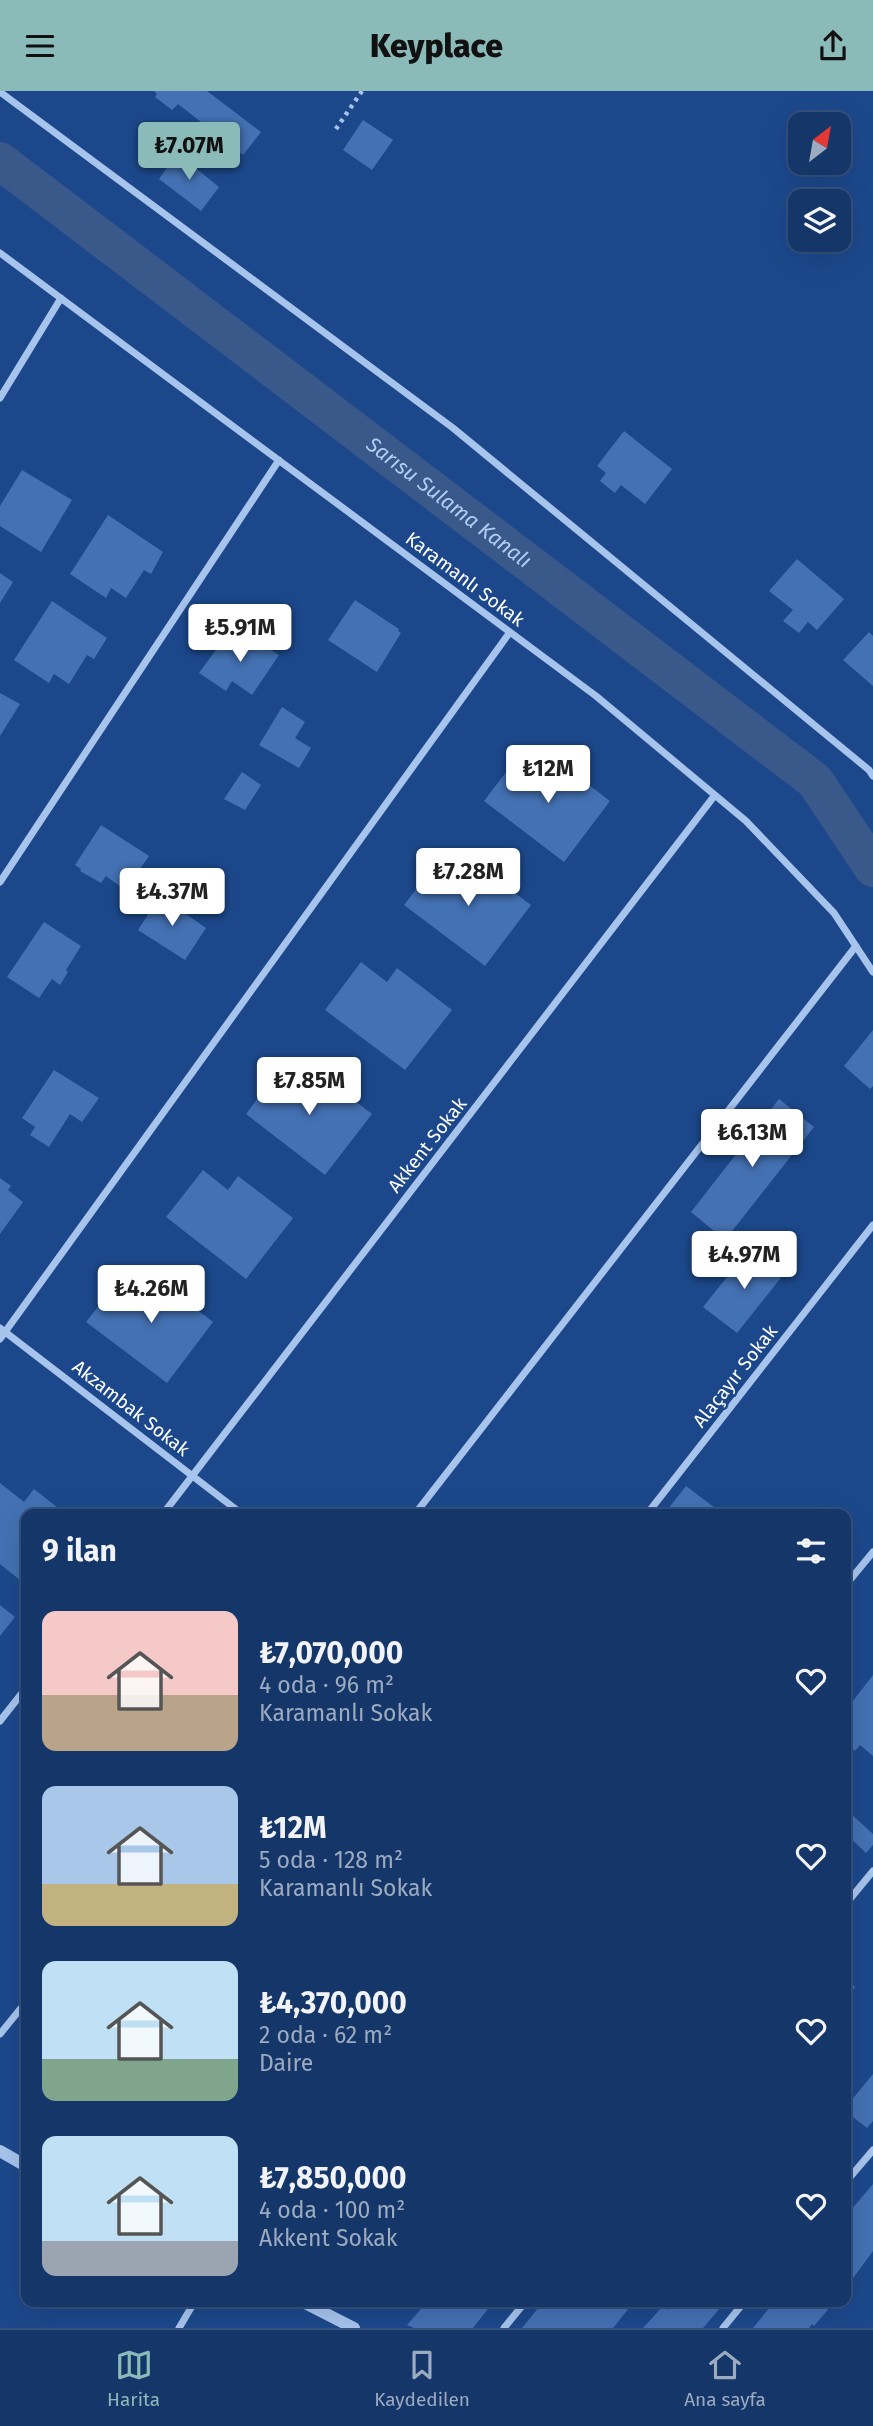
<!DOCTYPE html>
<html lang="tr">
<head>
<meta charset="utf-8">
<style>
  body { margin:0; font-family:"Fira Sans",sans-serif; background:#224171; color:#f1f3f6; height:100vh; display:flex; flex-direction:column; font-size:26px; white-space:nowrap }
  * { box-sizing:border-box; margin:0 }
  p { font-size:23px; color:#9dabc0 }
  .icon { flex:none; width:38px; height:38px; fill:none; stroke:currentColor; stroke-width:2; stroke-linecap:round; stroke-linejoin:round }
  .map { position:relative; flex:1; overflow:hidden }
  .details { position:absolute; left:21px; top:1418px; width:830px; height:798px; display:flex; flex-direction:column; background:#153668; border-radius:14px; box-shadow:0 7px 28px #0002,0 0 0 2px #34507c }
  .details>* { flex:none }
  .needle { width:46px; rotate:31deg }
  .fabs { position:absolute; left:788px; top:21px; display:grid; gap:14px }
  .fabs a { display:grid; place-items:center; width:63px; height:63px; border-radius:14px; background:#153668; box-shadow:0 7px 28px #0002,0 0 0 2px #34507c; font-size:35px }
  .price { position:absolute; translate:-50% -60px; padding:0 16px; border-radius:7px; background:#fff; color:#222; font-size:23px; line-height:46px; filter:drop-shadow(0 2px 4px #0008) }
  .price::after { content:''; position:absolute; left:50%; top:42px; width:21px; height:16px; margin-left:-10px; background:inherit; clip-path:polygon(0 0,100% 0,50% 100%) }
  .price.current { background:#8bbbb9; color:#111 }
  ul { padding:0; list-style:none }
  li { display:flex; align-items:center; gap:21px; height:175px; padding:0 21px }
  li span { display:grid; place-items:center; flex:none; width:196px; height:140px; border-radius:14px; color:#555 }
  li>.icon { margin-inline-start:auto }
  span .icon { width:84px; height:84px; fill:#fffc; stroke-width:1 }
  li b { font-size:30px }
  h2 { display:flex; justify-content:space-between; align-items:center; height:84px; padding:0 21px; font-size:30px }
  header { display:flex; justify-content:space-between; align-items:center; height:91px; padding:0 21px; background:#8bbbb9; color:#111; font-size:32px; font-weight:800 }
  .tabs { display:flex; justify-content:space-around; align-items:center; height:98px; border-top:2px solid #34507c; background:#153668; font-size:19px; color:#9dabc0 }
  .tabs a { display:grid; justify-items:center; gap:4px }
  .tabs .current { color:#8bbbb9 }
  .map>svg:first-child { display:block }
</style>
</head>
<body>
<header><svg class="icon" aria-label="menu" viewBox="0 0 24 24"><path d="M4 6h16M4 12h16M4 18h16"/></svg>Keyplace<svg class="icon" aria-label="share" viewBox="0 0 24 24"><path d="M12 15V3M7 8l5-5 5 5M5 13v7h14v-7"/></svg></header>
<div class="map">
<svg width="873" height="2237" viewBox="0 0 873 2237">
  <rect width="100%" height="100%" fill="#1c488b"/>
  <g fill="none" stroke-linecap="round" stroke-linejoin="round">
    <path stroke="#39598a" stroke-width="38" id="s1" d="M0,70l815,620 58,87"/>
  </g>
  <path fill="#4471b3" d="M154,0h53l54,41 -18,23 -65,-51 -6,6 -17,-13 2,-3z
    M363,29l30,20 -21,30 -29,-20z
    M177,62l42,34 -18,24 -42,-32z
    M624,340l48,38 -27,35 -24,-19 -6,8 -15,-12 6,-8 -9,-7z
    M22,379l50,30 -31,52 -41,-26v-20z
    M108,424l55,37 -12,22 -7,-4 -18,28 -15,-10 -5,10 -36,-24z
    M797,468l47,40 -27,31 -9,-8 -9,11 -16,-12 10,-11 -24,-19z
    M0,482l13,9 -13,21z
    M355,509l44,29 -1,2 3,2 -24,39 -49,-32z
    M52,510l55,37 -13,21 -7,-4 -18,29 -15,-10 -5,9 -35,-23z
    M239,539l40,25 -27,40 -20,-14 -6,10 -27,-18 22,-30 7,4z
    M869,541l4,4v50l-30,-26z
    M0,602l20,11 -20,32z
    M282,616l23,15 -10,16 16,10 -12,20 -40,-23z
    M520,663l25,19 11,-13 54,41 -46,61 -80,-61z
    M242,681l19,13 -16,25 -21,-11z
    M101,734l48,31 -24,34 -19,-14 -5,7 -21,-12 1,-2 -6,-4z
    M441,766l25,20 10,-13 55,41 -46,61 -81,-61z
    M160,805l46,32 -21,32 -47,-30z
    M44,831l37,24 -15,24 2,2 -8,13 -8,-6 -13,19 -32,-21z
    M361,871l26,20 10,-14 55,42 -47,60 -80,-60z
    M873,939v56l-3,3 -26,-23z
    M282,975l25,20 10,-14 55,42 -47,61 -79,-61z
    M54,979l45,28 -17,24 -12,-8 -21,33 -19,-12 5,-8 -13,-9z
    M779,1008l35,28 -89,113 -34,-28z
    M203,1079l25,20 10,-14 55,42 -47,61 -80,-62z
    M0,1087l11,8 -3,4 15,12 -23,32z
    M750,1157l34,26 -47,59 -34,-26z
    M123,1184l25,19 11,-14 54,42 -46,61 -81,-61z
    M0,1392l24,19 10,-13 29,23 -2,2h-35v71l-26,-21z
    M686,1395l37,28h-59z
    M0,1514l15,12 -15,19z
    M873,1584v81l-13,-11 -5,6 -10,-8v-32z
    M850,1722l23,21v11l-7,8 -21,-20v-14z
    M845,1888l10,8 -10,12z
    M873,1983v47l-6,7 -22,-17v-3z
    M873,2093v67l-28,38v-72z
    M428,2210h58l5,4 -18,23h-59l-7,-3z
    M544,2210h76l9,7 -16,20h-91z
    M675,2210h51l-23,27h-60l20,-22 5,4z
    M775,2210h56l-2,3 2,2 -17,20 -2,-2 -3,4h-56z"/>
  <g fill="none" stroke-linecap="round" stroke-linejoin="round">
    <path stroke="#a7c4ed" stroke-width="4.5" stroke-dasharray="3.5 5" stroke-linecap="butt" d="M336,38l26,-38"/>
    <path stroke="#a7c4ed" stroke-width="7" d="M0,1l453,336 416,342 4,6
      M0,162l596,443 150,125 88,92 39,59
      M0,307l61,-100
      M0,791l279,-422
      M0,1237l242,186
      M0,1248l510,-707
      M163,1423l552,-719
      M415,1423l441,-568
      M647,1423l226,-289
      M845,1495l28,-34
      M0,1630l26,-33
      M845,1814l28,-34
      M0,1943l26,-32
      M845,2092l28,-33
      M179,2237l16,-27
      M504,2237l22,-27
      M723,2237l22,-27"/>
    <path stroke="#a7c4ed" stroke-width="12" d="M0,2060l26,15
      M301,2210l53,27"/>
  </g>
  <g text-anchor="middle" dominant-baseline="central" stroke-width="5" stroke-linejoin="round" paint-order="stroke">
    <g font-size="19" fill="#fff" stroke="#1c488b">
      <text transform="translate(465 488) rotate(37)">Karamanlı Sokak</text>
      <text transform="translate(427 1054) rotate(-52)">Akkent Sokak</text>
      <text transform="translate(735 1285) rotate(-52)">Alaçayır Sokak</text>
      <text transform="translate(131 1317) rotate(38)">Akzambak Sokak</text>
    </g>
    <g font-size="21" font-style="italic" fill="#b3cef4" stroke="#1c488b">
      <text stroke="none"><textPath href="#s1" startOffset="564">Sarısu Sulama Kanalı</textPath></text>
    </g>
  </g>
</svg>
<div class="fabs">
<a><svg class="needle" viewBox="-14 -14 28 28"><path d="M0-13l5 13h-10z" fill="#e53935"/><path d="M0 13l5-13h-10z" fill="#9dabc0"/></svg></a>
<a><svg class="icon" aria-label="layers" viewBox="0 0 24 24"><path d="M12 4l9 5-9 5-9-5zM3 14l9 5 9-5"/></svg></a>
</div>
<b class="price current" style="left:189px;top:91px">₺7.07M</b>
<b class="price" style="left:240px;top:573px">₺5.91M</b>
<b class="price" style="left:548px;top:714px">₺12M</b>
<b class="price" style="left:468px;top:817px">₺7.28M</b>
<b class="price" style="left:172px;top:837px">₺4.37M</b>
<b class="price" style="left:309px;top:1026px">₺7.85M</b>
<b class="price" style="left:752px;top:1078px">₺6.13M</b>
<b class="price" style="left:744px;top:1200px">₺4.97M</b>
<b class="price" style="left:151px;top:1234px">₺4.26M</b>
<section class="details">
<h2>9 ilan<svg class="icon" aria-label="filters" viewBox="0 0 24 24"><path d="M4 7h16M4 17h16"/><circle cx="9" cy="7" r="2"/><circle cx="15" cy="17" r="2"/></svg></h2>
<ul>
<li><span style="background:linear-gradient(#f6c9c9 60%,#b9a48a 0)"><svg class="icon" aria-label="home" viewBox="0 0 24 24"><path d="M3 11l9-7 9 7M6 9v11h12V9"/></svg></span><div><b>₺7,070,000</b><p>4 oda · 96 m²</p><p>Karamanlı Sokak</p></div><svg class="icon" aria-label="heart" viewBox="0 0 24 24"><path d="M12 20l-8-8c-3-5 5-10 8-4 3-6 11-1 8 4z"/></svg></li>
<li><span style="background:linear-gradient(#a9c7e8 70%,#c2b280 0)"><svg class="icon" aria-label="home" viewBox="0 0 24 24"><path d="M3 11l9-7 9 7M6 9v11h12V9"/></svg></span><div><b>₺12M</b><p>5 oda · 128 m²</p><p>Karamanlı Sokak</p></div><svg class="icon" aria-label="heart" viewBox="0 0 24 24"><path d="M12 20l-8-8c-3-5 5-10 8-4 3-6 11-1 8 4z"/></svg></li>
<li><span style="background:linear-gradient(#bfe0f5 70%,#7fa58c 0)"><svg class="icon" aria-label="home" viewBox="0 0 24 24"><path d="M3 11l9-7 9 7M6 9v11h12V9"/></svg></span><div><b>₺4,370,000</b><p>2 oda · 62 m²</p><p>Daire</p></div><svg class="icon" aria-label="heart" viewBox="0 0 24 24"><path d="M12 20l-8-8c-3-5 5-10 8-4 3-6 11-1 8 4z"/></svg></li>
<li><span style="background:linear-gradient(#bfe0f5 75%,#9aa5b1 0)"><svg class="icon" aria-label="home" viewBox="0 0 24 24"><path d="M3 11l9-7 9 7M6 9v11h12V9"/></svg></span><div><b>₺7,850,000</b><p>4 oda · 100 m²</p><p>Akkent Sokak</p></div><svg class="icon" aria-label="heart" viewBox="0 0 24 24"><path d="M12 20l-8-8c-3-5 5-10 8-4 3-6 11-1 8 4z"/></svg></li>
</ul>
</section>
</div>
<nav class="tabs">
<a class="current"><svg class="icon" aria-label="map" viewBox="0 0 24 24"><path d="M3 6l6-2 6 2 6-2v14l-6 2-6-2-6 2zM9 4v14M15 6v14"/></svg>Harita</a>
<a><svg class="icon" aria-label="saved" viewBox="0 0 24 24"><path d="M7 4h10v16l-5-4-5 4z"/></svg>Kaydedilen</a>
<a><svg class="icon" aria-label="home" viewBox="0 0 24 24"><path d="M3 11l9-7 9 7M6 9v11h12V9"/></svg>Ana sayfa</a>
</nav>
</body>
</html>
